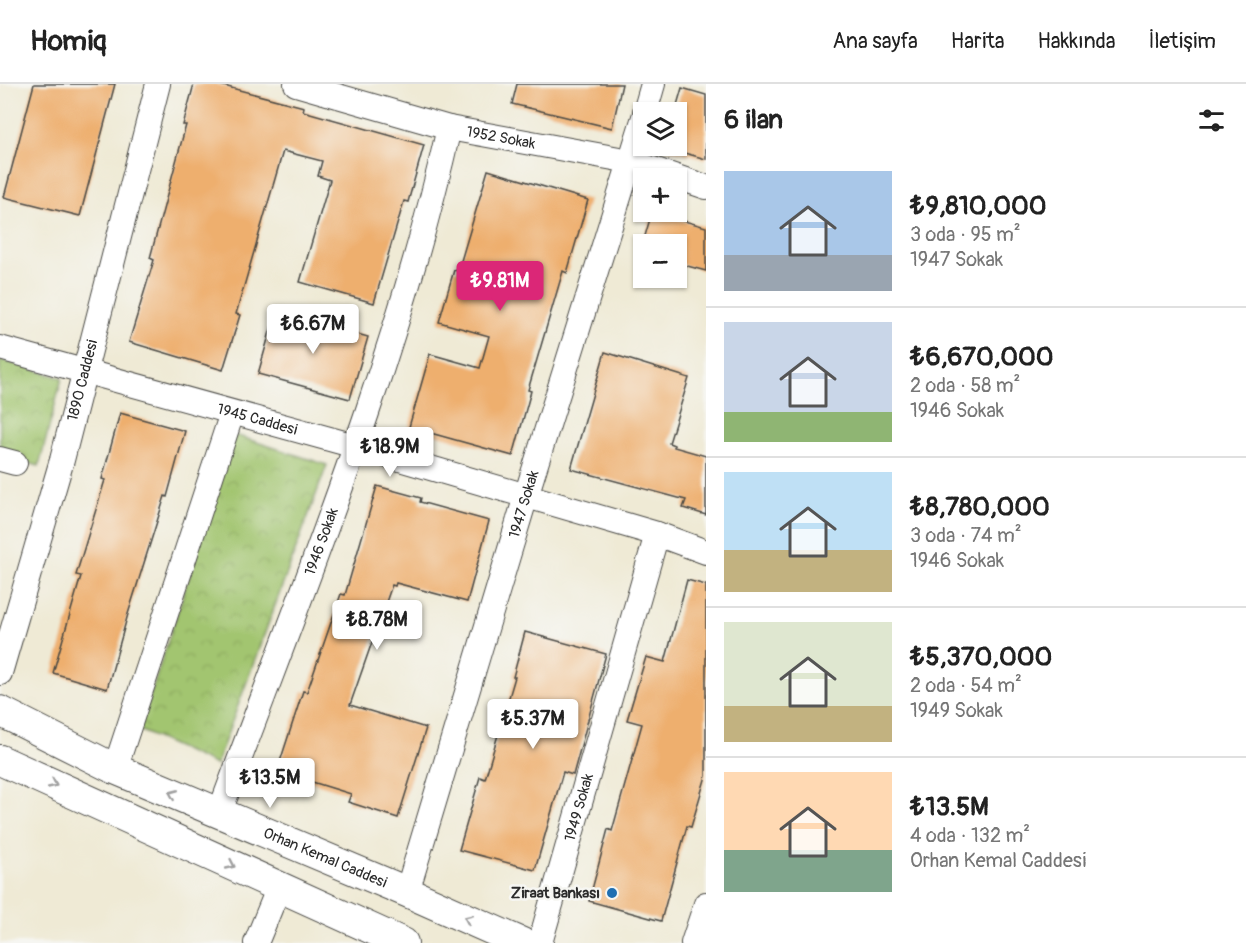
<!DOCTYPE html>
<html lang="tr">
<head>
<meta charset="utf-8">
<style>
  body { margin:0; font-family:Pangolin,sans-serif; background:#f2f2f2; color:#222; height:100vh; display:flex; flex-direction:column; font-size:22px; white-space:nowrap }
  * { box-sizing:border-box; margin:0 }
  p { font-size:20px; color:#767676 }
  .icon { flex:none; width:33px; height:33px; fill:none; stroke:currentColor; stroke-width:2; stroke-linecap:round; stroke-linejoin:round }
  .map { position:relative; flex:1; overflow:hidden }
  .side { display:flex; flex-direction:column; background:#fff; width:540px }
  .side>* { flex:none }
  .fabs { position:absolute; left:633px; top:18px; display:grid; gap:12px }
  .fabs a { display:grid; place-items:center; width:54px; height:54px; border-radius:0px; background:#fff; box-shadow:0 2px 4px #0004; font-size:30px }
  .price { position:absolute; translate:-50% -51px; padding:0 14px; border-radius:6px; background:#fff; color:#222; font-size:20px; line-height:39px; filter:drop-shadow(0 2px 3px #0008) }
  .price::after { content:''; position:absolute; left:50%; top:36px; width:18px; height:14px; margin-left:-9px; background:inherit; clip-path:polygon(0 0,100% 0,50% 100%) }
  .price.on { background:#db2777; color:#fff }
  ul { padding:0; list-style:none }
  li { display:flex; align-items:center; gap:18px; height:150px; padding:0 18px }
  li+li { border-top:2px solid #e0e0e0 }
  li span { display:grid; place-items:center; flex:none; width:168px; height:120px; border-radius:0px; color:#555 }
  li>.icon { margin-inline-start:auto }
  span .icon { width:72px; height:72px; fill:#fffc; stroke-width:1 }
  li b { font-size:26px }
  h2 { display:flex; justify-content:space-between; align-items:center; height:72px; padding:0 18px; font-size:26px }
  header { display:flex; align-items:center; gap:36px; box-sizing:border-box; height:84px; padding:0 30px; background:#fff; border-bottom:2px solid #e0e0e0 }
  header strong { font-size:28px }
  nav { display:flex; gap:33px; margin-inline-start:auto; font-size:21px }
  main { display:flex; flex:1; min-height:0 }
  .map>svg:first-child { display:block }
</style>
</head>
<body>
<header>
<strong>Homiq</strong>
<nav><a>Ana sayfa</a><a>Harita</a><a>Hakkında</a><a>İletişim</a></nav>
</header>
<main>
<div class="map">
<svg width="706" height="859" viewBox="0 0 706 859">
  <defs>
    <pattern id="park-crowns" width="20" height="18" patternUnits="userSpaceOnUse" patternTransform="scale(1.5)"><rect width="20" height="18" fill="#a2c56f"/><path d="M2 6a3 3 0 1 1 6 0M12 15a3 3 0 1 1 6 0" fill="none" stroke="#8ca960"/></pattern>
  </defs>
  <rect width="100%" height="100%" fill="#f6f6f2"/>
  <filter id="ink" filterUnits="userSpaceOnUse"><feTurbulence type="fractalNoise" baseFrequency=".0167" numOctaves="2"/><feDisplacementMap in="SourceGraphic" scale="12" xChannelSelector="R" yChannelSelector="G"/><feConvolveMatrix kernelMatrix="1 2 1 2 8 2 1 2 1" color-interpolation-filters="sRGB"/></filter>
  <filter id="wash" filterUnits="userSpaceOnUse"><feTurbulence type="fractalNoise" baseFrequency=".008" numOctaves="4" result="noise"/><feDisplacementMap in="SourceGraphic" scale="24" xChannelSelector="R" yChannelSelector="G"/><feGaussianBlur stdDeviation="1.35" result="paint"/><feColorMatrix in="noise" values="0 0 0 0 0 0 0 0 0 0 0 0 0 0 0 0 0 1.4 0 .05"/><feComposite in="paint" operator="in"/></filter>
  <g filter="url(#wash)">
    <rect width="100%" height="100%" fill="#efead5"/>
    <path fill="url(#park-crowns)" stroke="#66784d" stroke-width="1.5" d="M0,276l62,18 -23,88 -39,-11z
      M235,351l92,30 -111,300 -77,-35z"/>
    <g id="blocks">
      <path fill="#eeaf6e" d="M34,0h81l-35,132 -76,-19z
        M194,0h22l88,23 -1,4 121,34 -16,57 -4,-1 -30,102 -74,-21 30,-102 -12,-4 4,-15 -39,-10 -47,163 4,1 -17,55 -94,-28 25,-82 -4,-2 36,-133h-3z
        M517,0h105l-10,44 -100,-24z
        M682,4l24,7v64l-40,-11v-2h10l-1,-34z
        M488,86l100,30 -21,73 -4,-2 -35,119 3,1 -18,65 -104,-29 21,-73 50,14 9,-32 -50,-14 15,-52 4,1z
        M652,128l54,15v44l-30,-8v-19h-32v10l-4,-1z
        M276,227l92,26 -18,62 -92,-25z
        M605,268l84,26 -20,65 5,2v2l32,9v59l-23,-7 3,-8 -115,-31z
        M120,329l65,18 -18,66 -2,-1 -37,118 -21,75 -54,-16 28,-97 -5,-1 29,-95 -3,-1z
        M377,402l44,12 -1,4 69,19 -22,81 -71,-19 -1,3 -3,-1 -42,120 76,23 -28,90 -50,-16 3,-8 -74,-23 26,-80 4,1 34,-98 4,1z
        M687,496l19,5v191l-15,51 -4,-1 -26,95 -72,-20 19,-72 4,2 30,-107 -15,-4 19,-63 19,5z
        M525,548l81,22 -33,121 -10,-3 -28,98 -76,-20 21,-73 5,2 30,-102h-2z"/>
    </g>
  </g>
  <g filter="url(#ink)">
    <use href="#blocks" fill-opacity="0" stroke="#484844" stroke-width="1.5"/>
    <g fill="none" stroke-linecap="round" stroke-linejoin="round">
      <g stroke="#484844" stroke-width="26">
        <g id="minor">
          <path id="s1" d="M296,0l153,44 181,33 76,26"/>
          <path d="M645,28l8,-28"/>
          <path id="s2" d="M0,264l355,98 302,88 49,18"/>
          <path d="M0,375l15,4"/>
          <path id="s3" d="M0,589l62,-213 96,-376"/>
          <path d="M115,685l117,-356"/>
          <path id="s4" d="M219,730c84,-226 177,-451 230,-686"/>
          <path id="s5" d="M407,808l119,-396 118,-379"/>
          <path d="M256,859l23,-56"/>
          <path id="s6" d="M540,859l117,-409"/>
          <path d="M693,859l13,-39"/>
        </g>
      </g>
      <g stroke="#484844" stroke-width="32">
        <g id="major">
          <path id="s7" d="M0,627l115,58 292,123 115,51"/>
          <path d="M0,676l403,183"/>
        </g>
      </g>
      <use href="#minor" stroke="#fff" stroke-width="24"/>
      <use href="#major" stroke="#fff" stroke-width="30"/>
    </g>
    <defs><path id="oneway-chevron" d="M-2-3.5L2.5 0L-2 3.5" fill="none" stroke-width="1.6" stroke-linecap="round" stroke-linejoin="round" transform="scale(1.5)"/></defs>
    <g stroke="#a0a0a0">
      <use href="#oneway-chevron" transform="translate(53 700) rotate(25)"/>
      <use href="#oneway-chevron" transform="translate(173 710) rotate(-157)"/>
      <use href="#oneway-chevron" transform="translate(231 781) rotate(25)"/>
      <use href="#oneway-chevron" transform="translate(468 835) rotate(-156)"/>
    </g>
  </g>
  <circle fill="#1f6fb2" stroke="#f6f6f2" stroke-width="2" cx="612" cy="809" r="6"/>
  <g text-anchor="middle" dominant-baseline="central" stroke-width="5" stroke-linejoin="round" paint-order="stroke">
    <g font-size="15" fill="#2b2b2b" stroke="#f6f6f2">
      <text stroke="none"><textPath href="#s1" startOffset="212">1952 Sokak</textPath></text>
      <text stroke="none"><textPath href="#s3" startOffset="304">1890 Caddesi</textPath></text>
      <text stroke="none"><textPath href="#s2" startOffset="267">1945 Caddesi</textPath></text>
      <text stroke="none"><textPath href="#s5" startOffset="405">1947 Sokak</textPath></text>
      <text stroke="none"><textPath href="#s4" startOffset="291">1946 Sokak</textPath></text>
      <text stroke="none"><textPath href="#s6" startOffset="141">1949 Sokak</textPath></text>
      <text stroke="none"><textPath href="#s7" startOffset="357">Orhan Kemal Caddesi</textPath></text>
    </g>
    <g font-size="15" font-weight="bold" fill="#2b2b2b" stroke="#f6f6f2" text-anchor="end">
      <text x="600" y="809">Ziraat Bankası</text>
    </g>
  </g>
</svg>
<div class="fabs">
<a><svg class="icon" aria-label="layers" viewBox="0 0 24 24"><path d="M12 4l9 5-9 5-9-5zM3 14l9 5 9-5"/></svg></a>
<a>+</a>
<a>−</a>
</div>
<b class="price on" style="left:500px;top:228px">₺9.81M</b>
<b class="price" style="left:313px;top:271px">₺6.67M</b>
<b class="price" style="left:390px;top:394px">₺18.9M</b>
<b class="price" style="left:377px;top:567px">₺8.78M</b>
<b class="price" style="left:533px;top:666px">₺5.37M</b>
<b class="price" style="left:270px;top:725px">₺13.5M</b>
</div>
<section class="side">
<h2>6 ilan<svg class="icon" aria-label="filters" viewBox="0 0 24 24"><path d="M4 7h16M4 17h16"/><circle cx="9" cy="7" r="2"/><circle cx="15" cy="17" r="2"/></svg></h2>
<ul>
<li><span style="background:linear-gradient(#a9c7e8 70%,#9aa5b1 0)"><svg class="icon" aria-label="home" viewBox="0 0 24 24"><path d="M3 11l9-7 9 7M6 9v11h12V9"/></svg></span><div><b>₺9,810,000</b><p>3 oda · 95 m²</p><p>1947 Sokak</p></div></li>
<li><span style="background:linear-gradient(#c9d6e8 75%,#8fb573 0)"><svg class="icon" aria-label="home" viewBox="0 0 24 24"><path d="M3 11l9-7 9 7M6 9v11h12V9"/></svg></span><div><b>₺6,670,000</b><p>2 oda · 58 m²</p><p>1946 Sokak</p></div></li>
<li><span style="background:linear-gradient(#bfe0f5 65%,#c2b280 0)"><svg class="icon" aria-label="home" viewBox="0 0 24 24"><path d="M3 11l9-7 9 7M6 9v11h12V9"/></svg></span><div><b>₺8,780,000</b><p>3 oda · 74 m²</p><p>1946 Sokak</p></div></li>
<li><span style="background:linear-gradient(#dfe7d0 70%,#c2b280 0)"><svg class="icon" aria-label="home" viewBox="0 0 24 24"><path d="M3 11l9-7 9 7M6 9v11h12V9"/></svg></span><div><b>₺5,370,000</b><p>2 oda · 54 m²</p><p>1949 Sokak</p></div></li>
<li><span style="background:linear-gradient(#ffd9b3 65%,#7fa58c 0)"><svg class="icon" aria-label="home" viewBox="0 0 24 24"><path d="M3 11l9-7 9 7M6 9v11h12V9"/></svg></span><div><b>₺13.5M</b><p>4 oda · 132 m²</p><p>Orhan Kemal Caddesi</p></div></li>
</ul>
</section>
</main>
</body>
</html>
